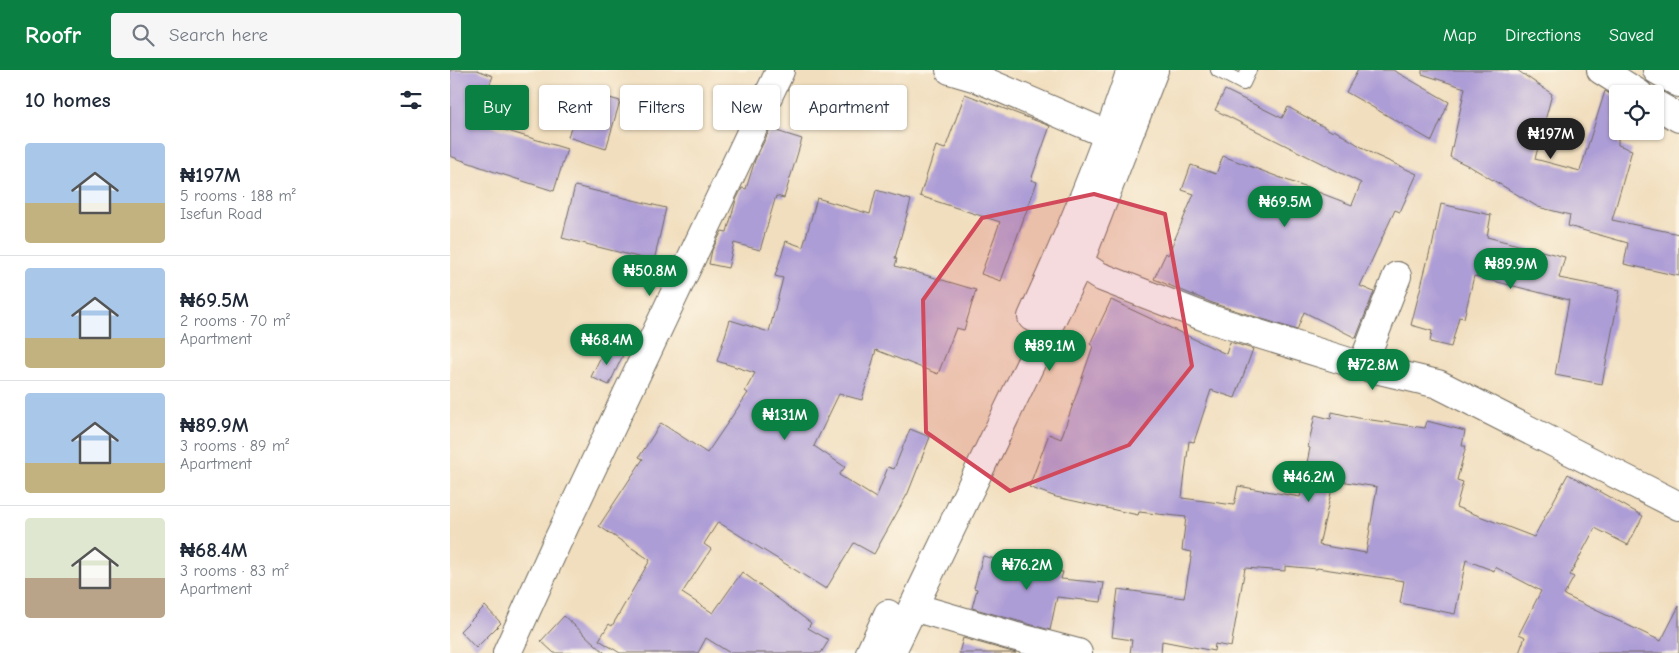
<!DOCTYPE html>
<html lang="en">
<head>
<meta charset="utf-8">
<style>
  body { margin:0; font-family:"Comic Neue",sans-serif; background:#f6f6f7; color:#1f2937; height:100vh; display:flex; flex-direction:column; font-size:19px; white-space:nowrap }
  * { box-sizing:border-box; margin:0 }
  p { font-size:16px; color:#747a83 }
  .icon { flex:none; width:28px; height:28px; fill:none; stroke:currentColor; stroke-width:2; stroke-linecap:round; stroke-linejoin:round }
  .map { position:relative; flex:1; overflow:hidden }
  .drawer { display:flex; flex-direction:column; background:#fff; width:450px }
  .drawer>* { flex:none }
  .hud { position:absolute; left:15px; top:15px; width:475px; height:45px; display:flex; gap:10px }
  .fabs { position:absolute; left:1159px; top:15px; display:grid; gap:10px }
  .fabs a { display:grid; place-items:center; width:55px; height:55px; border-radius:5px; background:#fff; box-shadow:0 1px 4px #0004; font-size:25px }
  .price { position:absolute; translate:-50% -42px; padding:0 11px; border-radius:18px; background:#0b8043; color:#fff; font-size:16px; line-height:32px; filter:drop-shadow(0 1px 2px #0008) }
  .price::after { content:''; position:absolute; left:50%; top:30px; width:15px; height:11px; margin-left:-8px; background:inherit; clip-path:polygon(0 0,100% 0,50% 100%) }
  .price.selected { background:#222; color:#fff }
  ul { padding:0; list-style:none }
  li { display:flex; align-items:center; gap:15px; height:125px; padding:0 25px }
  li+li { border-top:1px solid #e0e1e3 }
  li span { display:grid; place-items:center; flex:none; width:140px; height:100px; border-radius:5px; color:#555 }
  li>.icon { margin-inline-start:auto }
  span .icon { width:60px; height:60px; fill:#fffc; stroke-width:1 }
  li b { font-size:21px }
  h2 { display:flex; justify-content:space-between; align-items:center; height:60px; padding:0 25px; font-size:21px }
  .pill { padding:0 18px; border-radius:5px; background:#fff; box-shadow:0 1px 4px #0004; font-size:18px; line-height:45px }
  .pill.selected { background:#0b8043; color:#fff }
  header { display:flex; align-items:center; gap:30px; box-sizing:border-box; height:70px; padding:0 25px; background:#0b8043; color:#fff }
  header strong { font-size:24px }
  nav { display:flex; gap:28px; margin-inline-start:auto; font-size:18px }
  .search { width:350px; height:45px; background:#f6f6f7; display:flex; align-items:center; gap:12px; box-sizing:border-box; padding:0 18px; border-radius:5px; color:#747a83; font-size:19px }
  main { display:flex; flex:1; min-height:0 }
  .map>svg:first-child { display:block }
</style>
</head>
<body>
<header>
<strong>Roofr</strong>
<div class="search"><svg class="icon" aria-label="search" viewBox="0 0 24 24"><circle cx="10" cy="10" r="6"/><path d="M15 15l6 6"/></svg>Search here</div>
<nav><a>Map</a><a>Directions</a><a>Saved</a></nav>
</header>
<main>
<section class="drawer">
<h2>10 homes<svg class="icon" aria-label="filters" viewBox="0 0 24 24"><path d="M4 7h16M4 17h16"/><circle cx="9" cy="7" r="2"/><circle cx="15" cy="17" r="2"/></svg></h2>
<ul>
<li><span style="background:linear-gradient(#a9c7e8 60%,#c2b280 0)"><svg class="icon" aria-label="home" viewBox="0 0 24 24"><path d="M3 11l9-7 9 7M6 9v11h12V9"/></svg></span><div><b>₦197M</b><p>5 rooms · 188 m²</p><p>Isefun Road</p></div></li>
<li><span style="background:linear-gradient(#a9c7e8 70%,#c2b280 0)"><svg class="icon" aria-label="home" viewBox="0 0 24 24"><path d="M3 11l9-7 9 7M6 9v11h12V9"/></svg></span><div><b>₦69.5M</b><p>2 rooms · 70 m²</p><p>Apartment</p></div></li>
<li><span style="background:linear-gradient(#a9c7e8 70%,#c2b280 0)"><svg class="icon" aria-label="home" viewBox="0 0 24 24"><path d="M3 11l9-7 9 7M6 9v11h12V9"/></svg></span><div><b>₦89.9M</b><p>3 rooms · 89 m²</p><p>Apartment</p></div></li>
<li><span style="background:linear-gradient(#dfe7d0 60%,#b9a48a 0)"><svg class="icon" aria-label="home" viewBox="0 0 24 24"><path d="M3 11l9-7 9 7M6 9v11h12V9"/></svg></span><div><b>₦68.4M</b><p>3 rooms · 83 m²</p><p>Apartment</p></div></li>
</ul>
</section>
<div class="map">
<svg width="1229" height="583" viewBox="0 0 1229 583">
  <rect width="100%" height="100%" fill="#fcf5e5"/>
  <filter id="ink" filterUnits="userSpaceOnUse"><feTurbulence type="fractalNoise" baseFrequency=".02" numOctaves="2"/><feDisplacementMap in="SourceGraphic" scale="10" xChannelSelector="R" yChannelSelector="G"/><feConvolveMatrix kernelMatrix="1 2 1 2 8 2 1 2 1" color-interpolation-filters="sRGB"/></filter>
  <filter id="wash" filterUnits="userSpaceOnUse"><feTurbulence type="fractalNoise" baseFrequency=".0096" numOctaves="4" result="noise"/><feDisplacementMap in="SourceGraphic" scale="20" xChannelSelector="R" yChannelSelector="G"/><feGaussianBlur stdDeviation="1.12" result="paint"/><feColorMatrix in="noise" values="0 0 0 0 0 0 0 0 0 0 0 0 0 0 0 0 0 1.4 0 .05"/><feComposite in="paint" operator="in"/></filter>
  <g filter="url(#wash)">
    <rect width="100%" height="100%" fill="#f1debe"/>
    <g id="blocks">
      <path fill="#ad9dd6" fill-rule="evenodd" d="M0,0h27l16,6 -18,45 92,28 -13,42 -59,-19 -45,-16z
        M908,0h35l56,32 -17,39 -86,-49z
        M972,0h95l35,24 -17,65 45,12 25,-80 13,8v46l14,5 -20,70 67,14v42l-55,-12 4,-21 -60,-17 2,-11 -32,-8 -67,-40 -21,-10 15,-69 -43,-14z
        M132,20l38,11 -14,48 -38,-12z
        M775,20l57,28 6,-11 45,25 1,-2 39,24 44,20 -17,38 -5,-2 -35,76 14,6 -18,46 -52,-26 -7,18 -82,-26 -61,-25 12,-26 2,2 26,-61 -12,-4 9,-25 25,9 7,-18 129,49 9,-22 -146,-73z
        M515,24l85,32 -19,54 6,2 -36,99 -20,-7 19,-52 -80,-26 16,-50 9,3z
        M320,59l32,10 -18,59 -8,-2 -16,54 -26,-7 -6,25 -19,-4 3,-14 10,-19 5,1 9,-32 6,-12 4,1 9,-29z
        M125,116l91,22 -12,53 -92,-23z
        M426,120l35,10 -16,58 2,1 -2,7 81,24 -12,40 -8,-2 -18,46 -62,-24 -14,50 -23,-6 -25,52 31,21 -6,8 37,23 12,-31 6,2 16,-40 20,8 -22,56 -34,61 -20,-11 -28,46 -108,-67 -14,22 7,5 -29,44 31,20 29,-41 69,51 -3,5 21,12 -8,13h-91l-24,-15 -8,15h-78l-21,-13 10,-16 3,2 38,-66 -51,-34 44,-67 -4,-2 22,-34 46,30 41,-60 -3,-2 10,-18 -38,-12 13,-41 39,12 14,-54 -8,-2 11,-35 17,6 14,-49 53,16z
        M991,134l50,11 -4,22 78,20 -6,21 61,12 -18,94 -47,-9 14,-75 -95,-24 -10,42 -5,-1 -8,30 -21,-5 2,-11 -21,-6 20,-78h1z
        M661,230l115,54 4,-12 23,7 -18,49 -24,-8 -17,52 -5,-1 -7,57 52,7 4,-19 62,11 10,-49 -2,-1 7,-32 16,4 1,-7 26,6 67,10 2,-7 38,10 -3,15h4l-9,34 6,2 -7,25 78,30 34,-63 75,42 -15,29 -33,-17 -25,47 4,2 -10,18 97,46 18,-35v47h-160l6,-16 -6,-3 22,-43 -46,-24 -1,4 -28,-11 -11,54 -55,-11 4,-22 -87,-13v1l-32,-3v5l-40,-3 -14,79 -16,-3 -1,7 -52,-10 -1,12h-31l2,-13 -20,-3 6,-48 66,9 8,-46 -10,-2 4,-33 -47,-5 -1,3 -82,-18 -27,-10 20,-53 12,5 32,-93 -3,-2zM884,410l43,7 -11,66 -47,-8z
        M156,276l17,9 -14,30 -18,-8z
        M533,486l24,6 1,-2 55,12 -2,7 43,4 -3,19 -44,-5 -7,33 -78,-22 5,-19 -3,-1z
        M35,536l16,17 -25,25 -16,-17z
        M114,546l41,37h-51l-13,-12z
        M513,568l46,13 7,2h-57z"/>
    </g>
  </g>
  <g filter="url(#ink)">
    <use href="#blocks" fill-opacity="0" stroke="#706a5e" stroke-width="1"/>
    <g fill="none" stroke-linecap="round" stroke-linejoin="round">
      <g stroke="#706a5e" stroke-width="16">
        <path id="lane" d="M768,0l25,13 6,-13"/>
      </g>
      <g stroke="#706a5e" stroke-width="30">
        <path id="street" d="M500,0l27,8 132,57
          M629,193l20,13 111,43 152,47 76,18 241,122
          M912,296l35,-90
          M463,537l100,29 65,17
          M57,583l51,-113 222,-469"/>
      </g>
      <g stroke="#706a5e" stroke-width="30">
        <path id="secondary" d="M1151,0l38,24
          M1207,0l22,13
          M1205,34l24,14
          M582,247c37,-81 71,-163 99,-247
          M420,583l18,-39
          M441,583l188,-390 75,-193"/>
      </g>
      <use href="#lane" stroke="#fff" stroke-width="14"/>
      <use href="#street" stroke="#fff" stroke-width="28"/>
      <use href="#secondary" stroke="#fff" stroke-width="28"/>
    </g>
  </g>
  <path fill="#d1495b" fill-opacity="0.2" stroke="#d1495b" stroke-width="4" stroke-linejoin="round" d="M644,124l71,20 27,152 -63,79 -119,46 -84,-59 -3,-132 59,-82z"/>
</svg>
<div class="fabs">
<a><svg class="icon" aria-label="locate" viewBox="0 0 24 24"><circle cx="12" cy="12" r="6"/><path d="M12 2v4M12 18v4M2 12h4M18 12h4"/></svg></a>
</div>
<b class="price selected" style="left:1101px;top:90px">₦197M</b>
<b class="price" style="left:835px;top:158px">₦69.5M</b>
<b class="price" style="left:1061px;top:220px">₦89.9M</b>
<b class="price" style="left:200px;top:227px">₦50.8M</b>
<b class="price" style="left:157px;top:296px">₦68.4M</b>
<b class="price" style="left:600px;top:302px">₦89.1M</b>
<b class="price" style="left:923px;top:321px">₦72.8M</b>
<b class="price" style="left:335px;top:371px">₦131M</b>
<b class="price" style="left:859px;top:433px">₦46.2M</b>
<b class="price" style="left:577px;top:521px">₦76.2M</b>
<div class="hud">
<a class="pill selected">Buy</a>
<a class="pill">Rent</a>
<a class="pill">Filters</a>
<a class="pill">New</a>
<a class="pill">Apartment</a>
</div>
</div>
</main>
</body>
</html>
